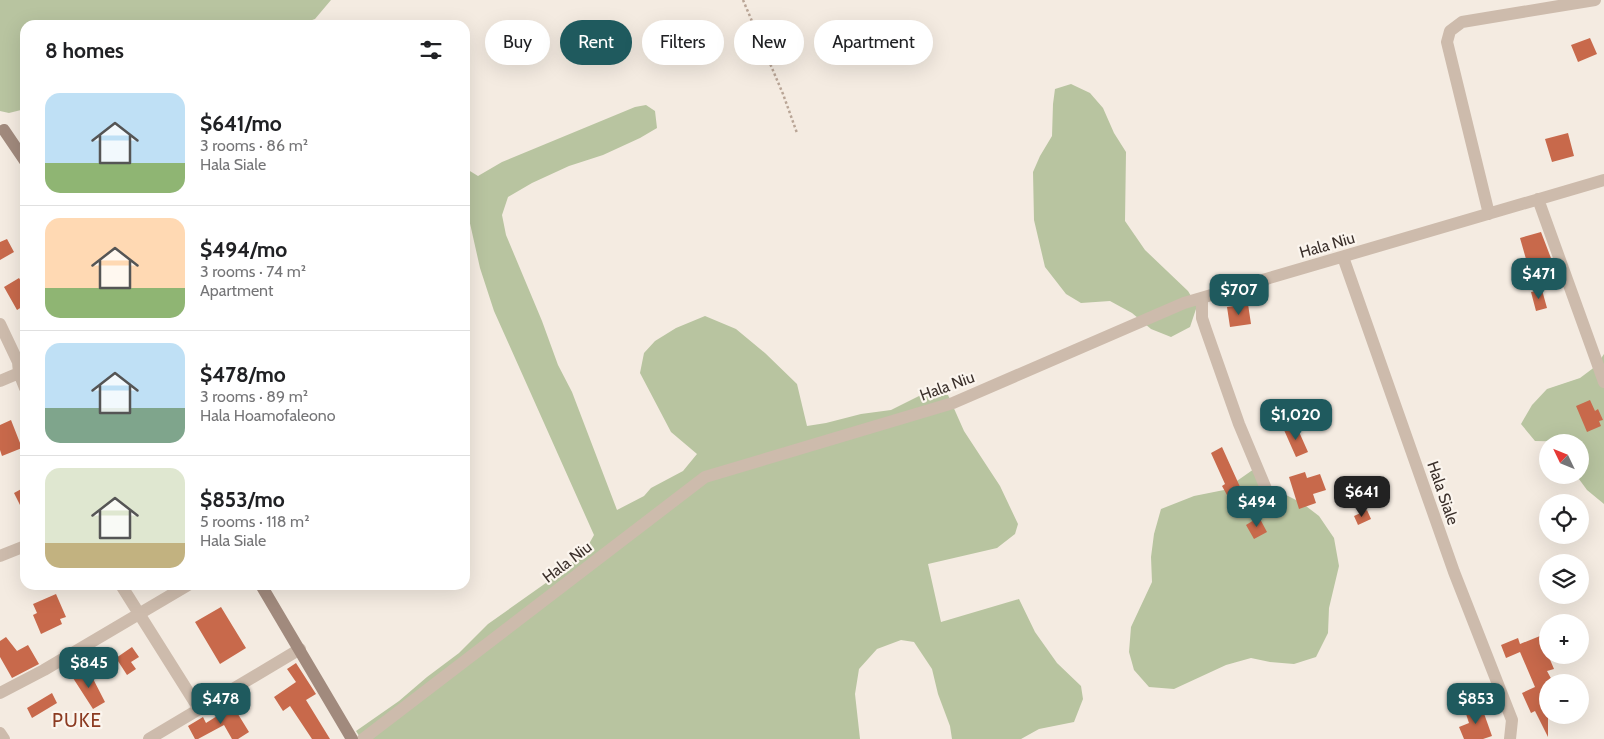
<!DOCTYPE html>
<html lang="en">
<head>
<meta charset="utf-8">
<style>
  body { margin:0; font-family:Cabin,sans-serif; background:#f2f2f2; color:#202124; height:100vh; display:flex; flex-direction:column; font-size:19px; white-space:nowrap }
  * { box-sizing:border-box; margin:0 }
  p { font-size:16px; color:#757577 }
  .icon { flex:none; width:28px; height:28px; fill:none; stroke:currentColor; stroke-width:2; stroke-linecap:round; stroke-linejoin:round }
  .map { position:relative; flex:1; overflow:hidden }
  .sheet { position:absolute; left:20px; top:20px; width:450px; height:570px; display:flex; flex-direction:column; background:#fff; border-radius:15px; box-shadow:0 5px 20px #0002 }
  .sheet>* { flex:none }
  .hud { position:absolute; left:485px; top:20px; width:475px; height:45px; display:flex; gap:10px }
  .needle { width:32px; rotate:313deg }
  .tools { position:absolute; left:1539px; top:434px; display:grid; gap:10px }
  .tools a { display:grid; place-items:center; width:50px; height:50px; border-radius:50%; background:#fff; box-shadow:0 5px 20px #0002; font-size:25px }
  .price { position:absolute; translate:-50% -42px; padding:0 11px; border-radius:10px; background:#1f5a5e; color:#fff; font-size:16px; line-height:32px; filter:drop-shadow(0 1px 2px #0008) }
  .price::after { content:''; position:absolute; left:50%; top:30px; width:15px; height:11px; margin-left:-8px; background:inherit; clip-path:polygon(0 0,100% 0,50% 100%) }
  .price.current { background:#222; color:#fff }
  ul { padding:0; list-style:none }
  li { display:flex; align-items:center; gap:15px; height:125px; padding:0 25px }
  li+li { border-top:1px solid #e0e0e0 }
  li span { display:grid; place-items:center; flex:none; width:140px; height:100px; border-radius:15px; color:#555 }
  li>.icon { margin-inline-start:auto }
  span .icon { width:60px; height:60px; fill:#fffc; stroke-width:1 }
  li b { font-size:21px }
  h2 { display:flex; justify-content:space-between; align-items:center; height:60px; padding:0 25px; font-size:21px }
  .pill { padding:0 18px; border-radius:22px; background:#fff; box-shadow:0 5px 20px #0002; font-size:18px; line-height:45px }
  .pill.current { background:#1f5a5e; color:#fff }
  .map>svg:first-child { display:block }
</style>
</head>
<body>
<div class="map">
<svg width="1604" height="739" viewBox="0 0 1604 739">
  <rect width="100%" height="100%" fill="#f4ebe1"/>
  <path fill="#b8c4a0" d="M0,0h331l-16,19 -17,6h-273v84l-16,4 -9,-2z
    M1071,84l19,9 13,15 11,25 12,19 -1,69 20,29 43,41 9,15 -7,21 -19,10 -20,-8 -19,-16 -22,-12 -29,2 -15,-9 -21,-27 -11,-47 -1,-48 7,-16 12,-20 1,-32 2,-15z
    M646,105l9,6 2,17 -17,10 -37,17 -34,11 -37,17 -24,14 -6,18 4,20 36,86 16,44 14,27 45,118 27,-14 7,-8 32,-17 14,-17 -26,-22 -31,-59 4,-20 11,-12 21,-13 29,-12 31,13 29,24 32,31 10,42 19,-3 35,-9 30,-4 36,-18 21,3 16,36 36,55 18,38 -3,10 -18,14 -69,16 13,58 78,-23 16,33 22,31 24,23 2,13 -9,23 -35,7 -18,10h-69l-2,-13 -12,-32 -6,-25 -18,-27 -13,-2 -24,9 -18,20 -4,25 5,45h-499l-5,-8 43,-30 28,-24 32,-24 29,-29 72,-51 25,-22 9,-16 -100,-224 -14,-43 -11,-49 -4,-5v-46l13,8 24,-14 133,-55z
    M1604,354v150l-17,-14 -11,-15h4v-33l-45,-1 -14,-17 11,-19 15,-16 33,-11 16,-12z
    M1254,469l20,20 28,14 17,13 15,22 5,28 -10,42 -1,25 -12,24 -22,7 -24,-2 -19,-4 -25,7 -52,24 -25,-2 -15,-17 -5,-18 2,-25 21,-45 -1,-25 3,-23 7,-25 33,-13 30,-6z"/>
  <path fill="#c8694b" d="M1590,38l7,16 -19,8 -7,-17z
    M1568,133l6,23 -22,6 -7,-23z
    M1541,232l13,34 -24,7 -10,-35z
    M7,239l7,13 -14,8v-18z
    M19,278l6,10v17l-8,5 -13,-23z
    M1542,290l5,18 -11,3 -5,-19z
    M1248,304l3,20 -21,3 -3,-20z
    M1590,400l5,11 3,-2 5,11 -4,1 2,5 -14,6 -11,-26z
    M11,420l11,28 -20,8 -2,-6v-25z
    M1296,425l12,27 -12,5 -12,-27z
    M1222,447l19,42 -14,6 -5,-9 3,-2 -14,-31z
    M1305,472l2,6 13,-4 6,16 -13,4 3,9 -17,6 -10,-32z
    M25,487v28l-11,-22z
    M1367,510l4,9 -13,6 -4,-9z
    M1259,517l8,15 -13,7 -8,-14z
    M56,594l10,23 -6,2 2,5 -21,10 -8,-19 4,-2 -4,-9z
    M221,607l25,41 -26,16 -25,-42z
    M1540,636l14,33 -7,2 6,11h-5v55l-13,-26 -4,2 -9,-20 13,-6 -15,-35 -14,6 -5,-13 17,-7 2,6z
    M6,637l11,14 11,-6 11,19 -27,14 -12,-21v-16z
    M132,647l7,10 -8,5 5,7 -9,6 -11,-17z
    M296,663l20,31 -10,6 24,39h-18l-22,-33 -7,5 -9,-14 22,-15 -9,-13z
    M88,669l17,33 -12,7 -20,-31z
    M52,693l5,10 -25,15 -5,-10z
    M1481,705l11,31 -9,3h-19l-5,-12 10,-4 -4,-12z
    M233,706l16,26 -11,7h-6l-8,-14 -26,14h-3l-7,-13 15,-9 3,6z"/>
  <g fill="none" stroke-linecap="round" stroke-linejoin="round">
    <path stroke="#b9a596" stroke-width="2.5" stroke-dasharray="2.5 2.5" stroke-linecap="butt" d="M743,0l40,94 14,39"/>
    <path stroke="#cdbbac" stroke-width="12" d="M1538,199l66,183
      M1489,214l-42,-172 3,-11 12,-9 133,-22
      M1343,257l111,315 58,148 -2,19
      M1202,298v20l4,12 33,94 33,79
      M0,324l18,38 1,11 6,-3
      M0,381l19,-8 6,15
      M0,556l25,-10
      M121,585l78,124
      M0,693l44,-23 144,-85
      M0,733l4,6
      M149,739l151,-90
      M363,739l342,-262 248,-74 231,-100 420,-123"/>
    <path stroke="#a18a7d" stroke-width="12" d="M4,130l21,31
      M261,585l91,154"/>
  </g>
  <g text-anchor="middle" dominant-baseline="central" stroke-width="4.5" stroke-linejoin="round" paint-order="stroke">
    <g font-size="16" fill="#3b302b" stroke="#fbf5ee">
      <text transform="translate(1327 245) rotate(-16)">Hala Niu</text>
      <text transform="translate(947 386) rotate(-20)">Hala Niu</text>
      <text transform="translate(1443 493) rotate(71)">Hala Siale</text>
      <text transform="translate(567 562) rotate(-37)">Hala Niu</text>
    </g>
    <g font-size="19" letter-spacing="1" fill="#8c3b22" stroke="#fbf5ee">
      <text x="77" y="720">PUKE</text>
    </g>
  </g>
</svg>
<div class="tools">
<a><svg class="needle" viewBox="-14 -14 28 28"><path d="M0-13l5 13h-10z" fill="#e53935"/><path d="M0 13l5-13h-10z" fill="#757577"/></svg></a>
<a><svg class="icon" aria-label="locate" viewBox="0 0 24 24"><circle cx="12" cy="12" r="6"/><path d="M12 2v4M12 18v4M2 12h4M18 12h4"/></svg></a>
<a><svg class="icon" aria-label="layers" viewBox="0 0 24 24"><path d="M12 4l9 5-9 5-9-5zM3 14l9 5 9-5"/></svg></a>
<a>+</a>
<a>−</a>
</div>
<b class="price" style="left:1539px;top:300px">$471</b>
<b class="price" style="left:1239px;top:316px">$707</b>
<b class="price" style="left:1296px;top:441px">$1,020</b>
<b class="price current" style="left:1362px;top:518px">$641</b>
<b class="price" style="left:1257px;top:528px">$494</b>
<b class="price" style="left:89px;top:689px">$845</b>
<b class="price" style="left:221px;top:725px">$478</b>
<b class="price" style="left:1476px;top:725px">$853</b>
<div class="hud">
<a class="pill">Buy</a>
<a class="pill current">Rent</a>
<a class="pill">Filters</a>
<a class="pill">New</a>
<a class="pill">Apartment</a>
</div>
<section class="sheet">
<h2>8 homes<svg class="icon" aria-label="filters" viewBox="0 0 24 24"><path d="M4 7h16M4 17h16"/><circle cx="9" cy="7" r="2"/><circle cx="15" cy="17" r="2"/></svg></h2>
<ul>
<li><span style="background:linear-gradient(#bfe0f5 70%,#8fb573 0)"><svg class="icon" aria-label="home" viewBox="0 0 24 24"><path d="M3 11l9-7 9 7M6 9v11h12V9"/></svg></span><div><b>$641/mo</b><p>3 rooms · 86 m²</p><p>Hala Siale</p></div></li>
<li><span style="background:linear-gradient(#ffd9b3 70%,#8fb573 0)"><svg class="icon" aria-label="home" viewBox="0 0 24 24"><path d="M3 11l9-7 9 7M6 9v11h12V9"/></svg></span><div><b>$494/mo</b><p>3 rooms · 74 m²</p><p>Apartment</p></div></li>
<li><span style="background:linear-gradient(#bfe0f5 65%,#7fa58c 0)"><svg class="icon" aria-label="home" viewBox="0 0 24 24"><path d="M3 11l9-7 9 7M6 9v11h12V9"/></svg></span><div><b>$478/mo</b><p>3 rooms · 89 m²</p><p>Hala Hoamofaleono</p></div></li>
<li><span style="background:linear-gradient(#dfe7d0 75%,#c2b280 0)"><svg class="icon" aria-label="home" viewBox="0 0 24 24"><path d="M3 11l9-7 9 7M6 9v11h12V9"/></svg></span><div><b>$853/mo</b><p>5 rooms · 118 m²</p><p>Hala Siale</p></div></li>
</ul>
</section>
</div>
</body>
</html>
